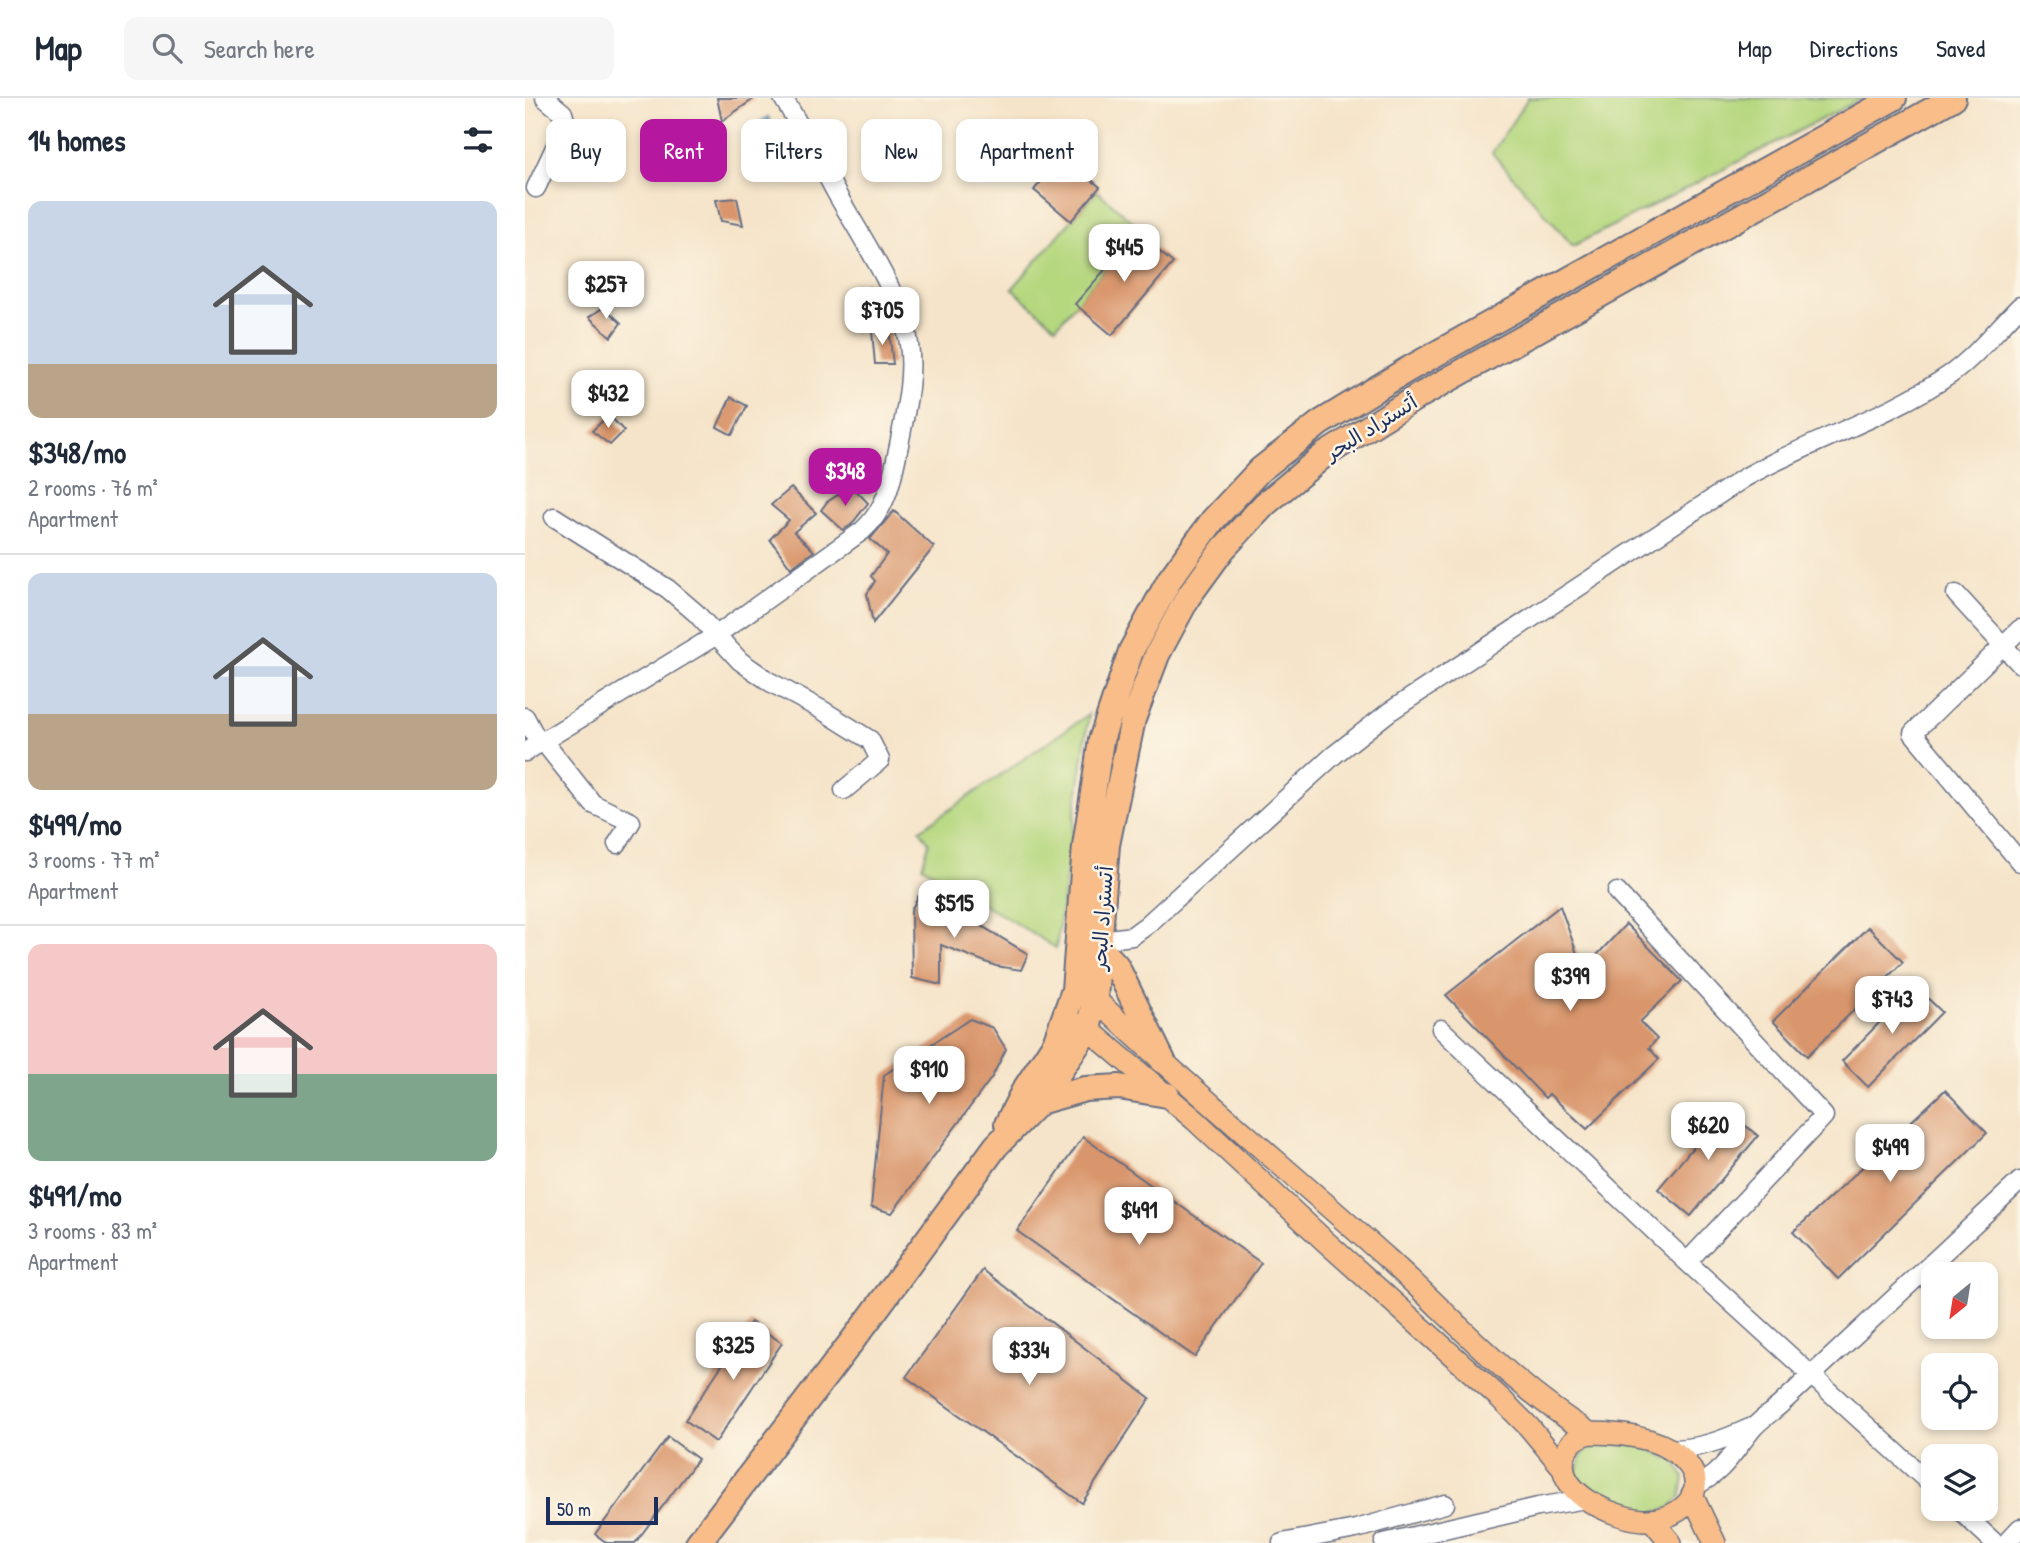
<!DOCTYPE html>
<html lang="en">
<head>
<meta charset="utf-8">
<style>
  body { margin:0; font-family:"Patrick Hand","Playpen Sans Arabic",sans-serif; background:#f6f6f7; color:#1f2937; height:100vh; display:flex; flex-direction:column; font-size:26px; white-space:nowrap }
  * { box-sizing:border-box; margin:0 }
  p { font-size:23px; color:#747a83 }
  .icon { flex:none; width:38px; height:38px; fill:none; stroke:currentColor; stroke-width:2; stroke-linecap:round; stroke-linejoin:round }
  .map { position:relative; flex:1; overflow:hidden }
  .details { display:flex; flex-direction:column; background:#fff; width:525px }
  .details>* { flex:none }
  .guide { position:absolute; left:21px; top:21px; width:665px; height:63px; display:flex; gap:14px }
  .needle { width:46px; rotate:210deg }
  .buttons { position:absolute; left:1396px; top:1164px; display:grid; gap:14px }
  .buttons a { display:grid; place-items:center; width:77px; height:77px; border-radius:14px; background:#fff; box-shadow:0 4px 10px #0003; font-size:35px }
  .scale { position:absolute; left:21px; bottom:18px; width:112px; box-sizing:border-box; padding-left:7px; border:4px solid #1b2f5e; border-top:0; font-size:19px; line-height:24px; white-space:nowrap; color:#1b2f5e; -webkit-text-stroke:5px #fcf5e5; paint-order:stroke }
  .price { position:absolute; translate:-50% -60px; padding:0 16px; border-radius:14px; background:#fff; color:#222; font-size:23px; line-height:46px; filter:drop-shadow(0 2px 4px #0008) }
  .price::after { content:''; position:absolute; left:50%; top:42px; width:21px; height:16px; margin-left:-10px; background:inherit; clip-path:polygon(0 0,100% 0,50% 100%) }
  .price.active { background:#b5179e; color:#fff }
  ul { padding:0; list-style:none }
  li { display:grid; align-content:center; gap:14px; height:371px; padding:0 28px }
  li+li { border-top:2px solid #e0e1e3 }
  li span { display:grid; place-items:center; height:217px; border-radius:14px; color:#555 }
  li>.icon { margin-inline-start:auto }
  span .icon { width:126px; height:126px; fill:#fffc; stroke-width:1 }
  li b { font-size:30px }
  h2 { display:flex; justify-content:space-between; align-items:center; height:84px; padding:0 28px; font-size:30px }
  .chip { padding:0 24px; border-radius:14px; background:#fff; box-shadow:0 4px 10px #0003; font-size:24px; line-height:63px }
  .chip.active { background:#b5179e; color:#fff }
  header { display:flex; align-items:center; gap:42px; box-sizing:border-box; height:98px; padding:0 35px; background:#fff; border-bottom:2px solid #e0e1e3 }
  header strong { font-size:33px }
  nav { display:flex; gap:38px; margin-inline-start:auto; font-size:24px }
  .search { width:490px; height:63px; background:#f6f6f7; display:flex; align-items:center; gap:18px; box-sizing:border-box; padding:0 24px; border-radius:14px; color:#747a83; font-size:26px }
  main { display:flex; flex:1; min-height:0 }
  .map>svg:first-child { display:block }
</style>
</head>
<body>
<header>
<strong>Map</strong>
<div class="search"><svg class="icon" aria-label="search" viewBox="0 0 24 24"><circle cx="10" cy="10" r="6"/><path d="M15 15l6 6"/></svg>Search here</div>
<nav><a>Map</a><a>Directions</a><a>Saved</a></nav>
</header>
<main>
<section class="details">
<h2>14 homes<svg class="icon" aria-label="filters" viewBox="0 0 24 24"><path d="M4 7h16M4 17h16"/><circle cx="9" cy="7" r="2"/><circle cx="15" cy="17" r="2"/></svg></h2>
<ul>
<li><span style="background:linear-gradient(#c9d6e8 75%,#b9a48a 0)"><svg class="icon" aria-label="home" viewBox="0 0 24 24"><path d="M3 11l9-7 9 7M6 9v11h12V9"/></svg></span><div><b>$348/mo</b><p>2 rooms · 76 m²</p><p>Apartment</p></div></li>
<li><span style="background:linear-gradient(#c9d6e8 65%,#b9a48a 0)"><svg class="icon" aria-label="home" viewBox="0 0 24 24"><path d="M3 11l9-7 9 7M6 9v11h12V9"/></svg></span><div><b>$499/mo</b><p>3 rooms · 77 m²</p><p>Apartment</p></div></li>
<li><span style="background:linear-gradient(#f6c9c9 60%,#7fa58c 0)"><svg class="icon" aria-label="home" viewBox="0 0 24 24"><path d="M3 11l9-7 9 7M6 9v11h12V9"/></svg></span><div><b>$491/mo</b><p>3 rooms · 83 m²</p><p>Apartment</p></div></li>
</ul>
</section>
<div class="map">
<svg width="1495" height="1445" viewBox="0 0 1495 1445">
  <rect width="100%" height="100%" fill="#fcf5e5"/>
  <filter id="ink" filterUnits="userSpaceOnUse"><feTurbulence type="fractalNoise" baseFrequency=".0143" numOctaves="2"/><feDisplacementMap in="SourceGraphic" scale="14" xChannelSelector="R" yChannelSelector="G"/><feConvolveMatrix kernelMatrix="1 2 1 2 8 2 1 2 1" color-interpolation-filters="sRGB"/></filter>
  <filter id="wash" filterUnits="userSpaceOnUse"><feTurbulence type="fractalNoise" baseFrequency=".00686" numOctaves="4" result="noise"/><feDisplacementMap in="SourceGraphic" scale="28" xChannelSelector="R" yChannelSelector="G"/><feGaussianBlur stdDeviation="1.57" result="paint"/><feColorMatrix in="noise" values="0 0 0 0 0 0 0 0 0 0 0 0 0 0 0 0 0 1.4 0 .05"/><feComposite in="paint" operator="in"/></filter>
  <g filter="url(#wash)">
    <rect width="100%" height="100%" fill="#f5e4c9"/>
    <path fill="#b5d77e" stroke="#68836e" stroke-width="2" d="M1003,0h335l-290,148 -81,-93z
      M572,93l43,37 -84,99 -44,-38z
      M564,616l-33,234 -134,-82 7,-23 -9,-13z
      M1077,1346l37,1 36,16 9,16 -3,19 -12,13 -20,4 -39,-9 -33,-21c0,-22 2,-34 25,-39z"/>
    <path fill="#45a6c5" stroke="#306a92" stroke-width="2" d="M243,19l22,37 -14,9 -22,-37z"/>
    <g id="blocks">
      <path fill="#d9966c" d="M192,0h38l-33,23z
        M537,58l38,31 -29,34 -37,-31z
        M212,100l6,27 -22,-4 -5,-21z
        M612,135l36,30 -61,72 -37,-31z
        M345,189l14,24 -12,8 -17,-20z
        M79,209l17,16 -10,14 -22,-20z
        M364,232l4,34h-18l-3,-33z
        M206,299l16,9 -15,29 -15,-8z
        M84,317l15,16 -14,14 -18,-14z
        M327,388l16,17 -17,22 -8,5 -22,-20 6,-8z
        M266,390l25,25 -22,19 20,19 -23,17 -21,-29 19,-19 -18,-15z
        M369,413l40,36 -61,76 -6,-29 8,-13 -4,-5 16,-22 -17,-15z
        M397,792l106,64 -7,16 -25,-4 -55,-21v40l-29,-7 -1,-68z
        M1035,808l23,64 43,-46 56,57 -42,41 17,17 -8,9 10,11 -72,70 -38,-35 -4,4 -99,-103z
        M1343,829l35,35 -96,94 -34,-35z
        M1390,888l27,26 -74,75 -26,-26z
        M445,921l23,9 13,21 -14,28 -100,136 -21,-6 13,-132z
        M1420,992l42,43 -149,146 -45,-47z
        M1200,1011l33,27 -67,80 -33,-27z
        M558,1039l178,126 -66,94 -178,-126z
        M458,1172l167,128 -68,105 -176,-126z
        M226,1224l31,21 -66,99 -31,-22z
        M143,1339l30,22 -63,84h-28l-12,-9z"/>
    </g>
  </g>
  <g filter="url(#ink)">
    <use href="#blocks" fill-opacity="0" stroke="#676e83" stroke-width="2"/>
    <g fill="none" stroke-linecap="round" stroke-linejoin="round">
      <g stroke="#676e83" stroke-width="21">
        <path id="minor" d="M11,90l30,-64 -3,-11 -18,-15
          M29,419l114,72 28,24 44,48 30,21 52,28 48,30 10,20 -36,30
          M1431,496l64,70
          M1495,531l-107,104 107,129
          M0,619l14,26
          M18,643l50,63 38,18 -14,22
          M0,654l190,-116 147,-105c26,-23 30,-53 37,-86 6,-32 15,-68 10,-101 -6,-45 -48,-108 -71,-148 -18,-33 -35,-66 -55,-98
          M1092,794l207,224 -137,146
          M576,842l31,-4 15,-11 187,-170 55,-43 355,-234c67,-38 143,-60 207,-104 26,-19 46,-45 69,-68
          M916,931l246,233 247,225
          M1141,1351c32,1 57,-9 86,-22
          M1169,1388c28,-11 40,-35 59,-58 9,-10 21,-17 30,-26l237,-221
          M1432,1410l38,35
          M757,1445l74,-14 89,-25
          M859,1445l154,-36 48,-8
          M1481,1445l14,-15"/>
      </g>
      <g stroke="#676e83" stroke-width="24">
        <path id="major" d="M557,895l13,6c95,90 196,173 294,261 65,59 125,128 201,173
          M540,922l23,9 107,91 131,122 174,156 29,29 35,42
          M1065,1335c30,0 73,4 95,28 29,32 -9,61 -42,59 -29,-2 -94,-29 -77,-68 4,-11 13,-16 24,-19z
          M1167,1397l23,48
          M1127,1422l19,23"/>
      </g>
      <g stroke="#676e83" stroke-width="28">
        <path id="highway" d="M575,850l16,17 47,96
          M514,1004l46,-13 34,-2 48,8
          M482,1026l16,-32 32,-49 19,-53 11,-144 16,-106 30,-89 39,-72 43,-59 47,-50 60,-47 87,-53 487,-272
          M173,1445l171,-224 127,-173 43,-44 49,-73 7,-30 12,-154 26,-126 24,-64 31,-58 35,-48 42,-45 58,-48 94,-59 536,-299"/>
      </g>
      <use href="#minor" stroke="#fff" stroke-width="18"/>
      <use href="#major" stroke="#f8bd89" stroke-width="21"/>
      <use href="#highway" stroke="#f8bd89" stroke-width="24"/>
    </g>
  </g>
  <g text-anchor="middle" dominant-baseline="central" stroke-width="5" stroke-linejoin="round" paint-order="stroke">
    <g font-size="21" fill="#1b2f5e" stroke="#fcf5e5">
      <text transform="translate(846 329) rotate(-32)">أتستراد البحر</text>
      <text transform="translate(577 820) rotate(-86)">أتستراد البحر</text>
    </g>
  </g>
</svg>
<div class="buttons">
<a><svg class="needle" viewBox="-14 -14 28 28"><path d="M0-13l5 13h-10z" fill="#e53935"/><path d="M0 13l5-13h-10z" fill="#747a83"/></svg></a>
<a><svg class="icon" aria-label="locate" viewBox="0 0 24 24"><circle cx="12" cy="12" r="6"/><path d="M12 2v4M12 18v4M2 12h4M18 12h4"/></svg></a>
<a><svg class="icon" aria-label="layers" viewBox="0 0 24 24"><path d="M12 4l9 5-9 5-9-5zM3 14l9 5 9-5"/></svg></a>
</div>
<div class="scale">50 m</div>
<b class="price" style="left:599px;top:186px">$445</b>
<b class="price" style="left:81px;top:223px">$257</b>
<b class="price" style="left:357px;top:249px">$705</b>
<b class="price" style="left:83px;top:332px">$432</b>
<b class="price active" style="left:320px;top:410px">$348</b>
<b class="price" style="left:429px;top:842px">$515</b>
<b class="price" style="left:1045px;top:915px">$399</b>
<b class="price" style="left:1367px;top:938px">$743</b>
<b class="price" style="left:404px;top:1008px">$910</b>
<b class="price" style="left:1183px;top:1064px">$620</b>
<b class="price" style="left:1365px;top:1086px">$499</b>
<b class="price" style="left:614px;top:1149px">$491</b>
<b class="price" style="left:208px;top:1284px">$325</b>
<b class="price" style="left:504px;top:1289px">$334</b>
<div class="guide">
<a class="chip">Buy</a>
<a class="chip active">Rent</a>
<a class="chip">Filters</a>
<a class="chip">New</a>
<a class="chip">Apartment</a>
</div>
</div>
</main>
</body>
</html>
